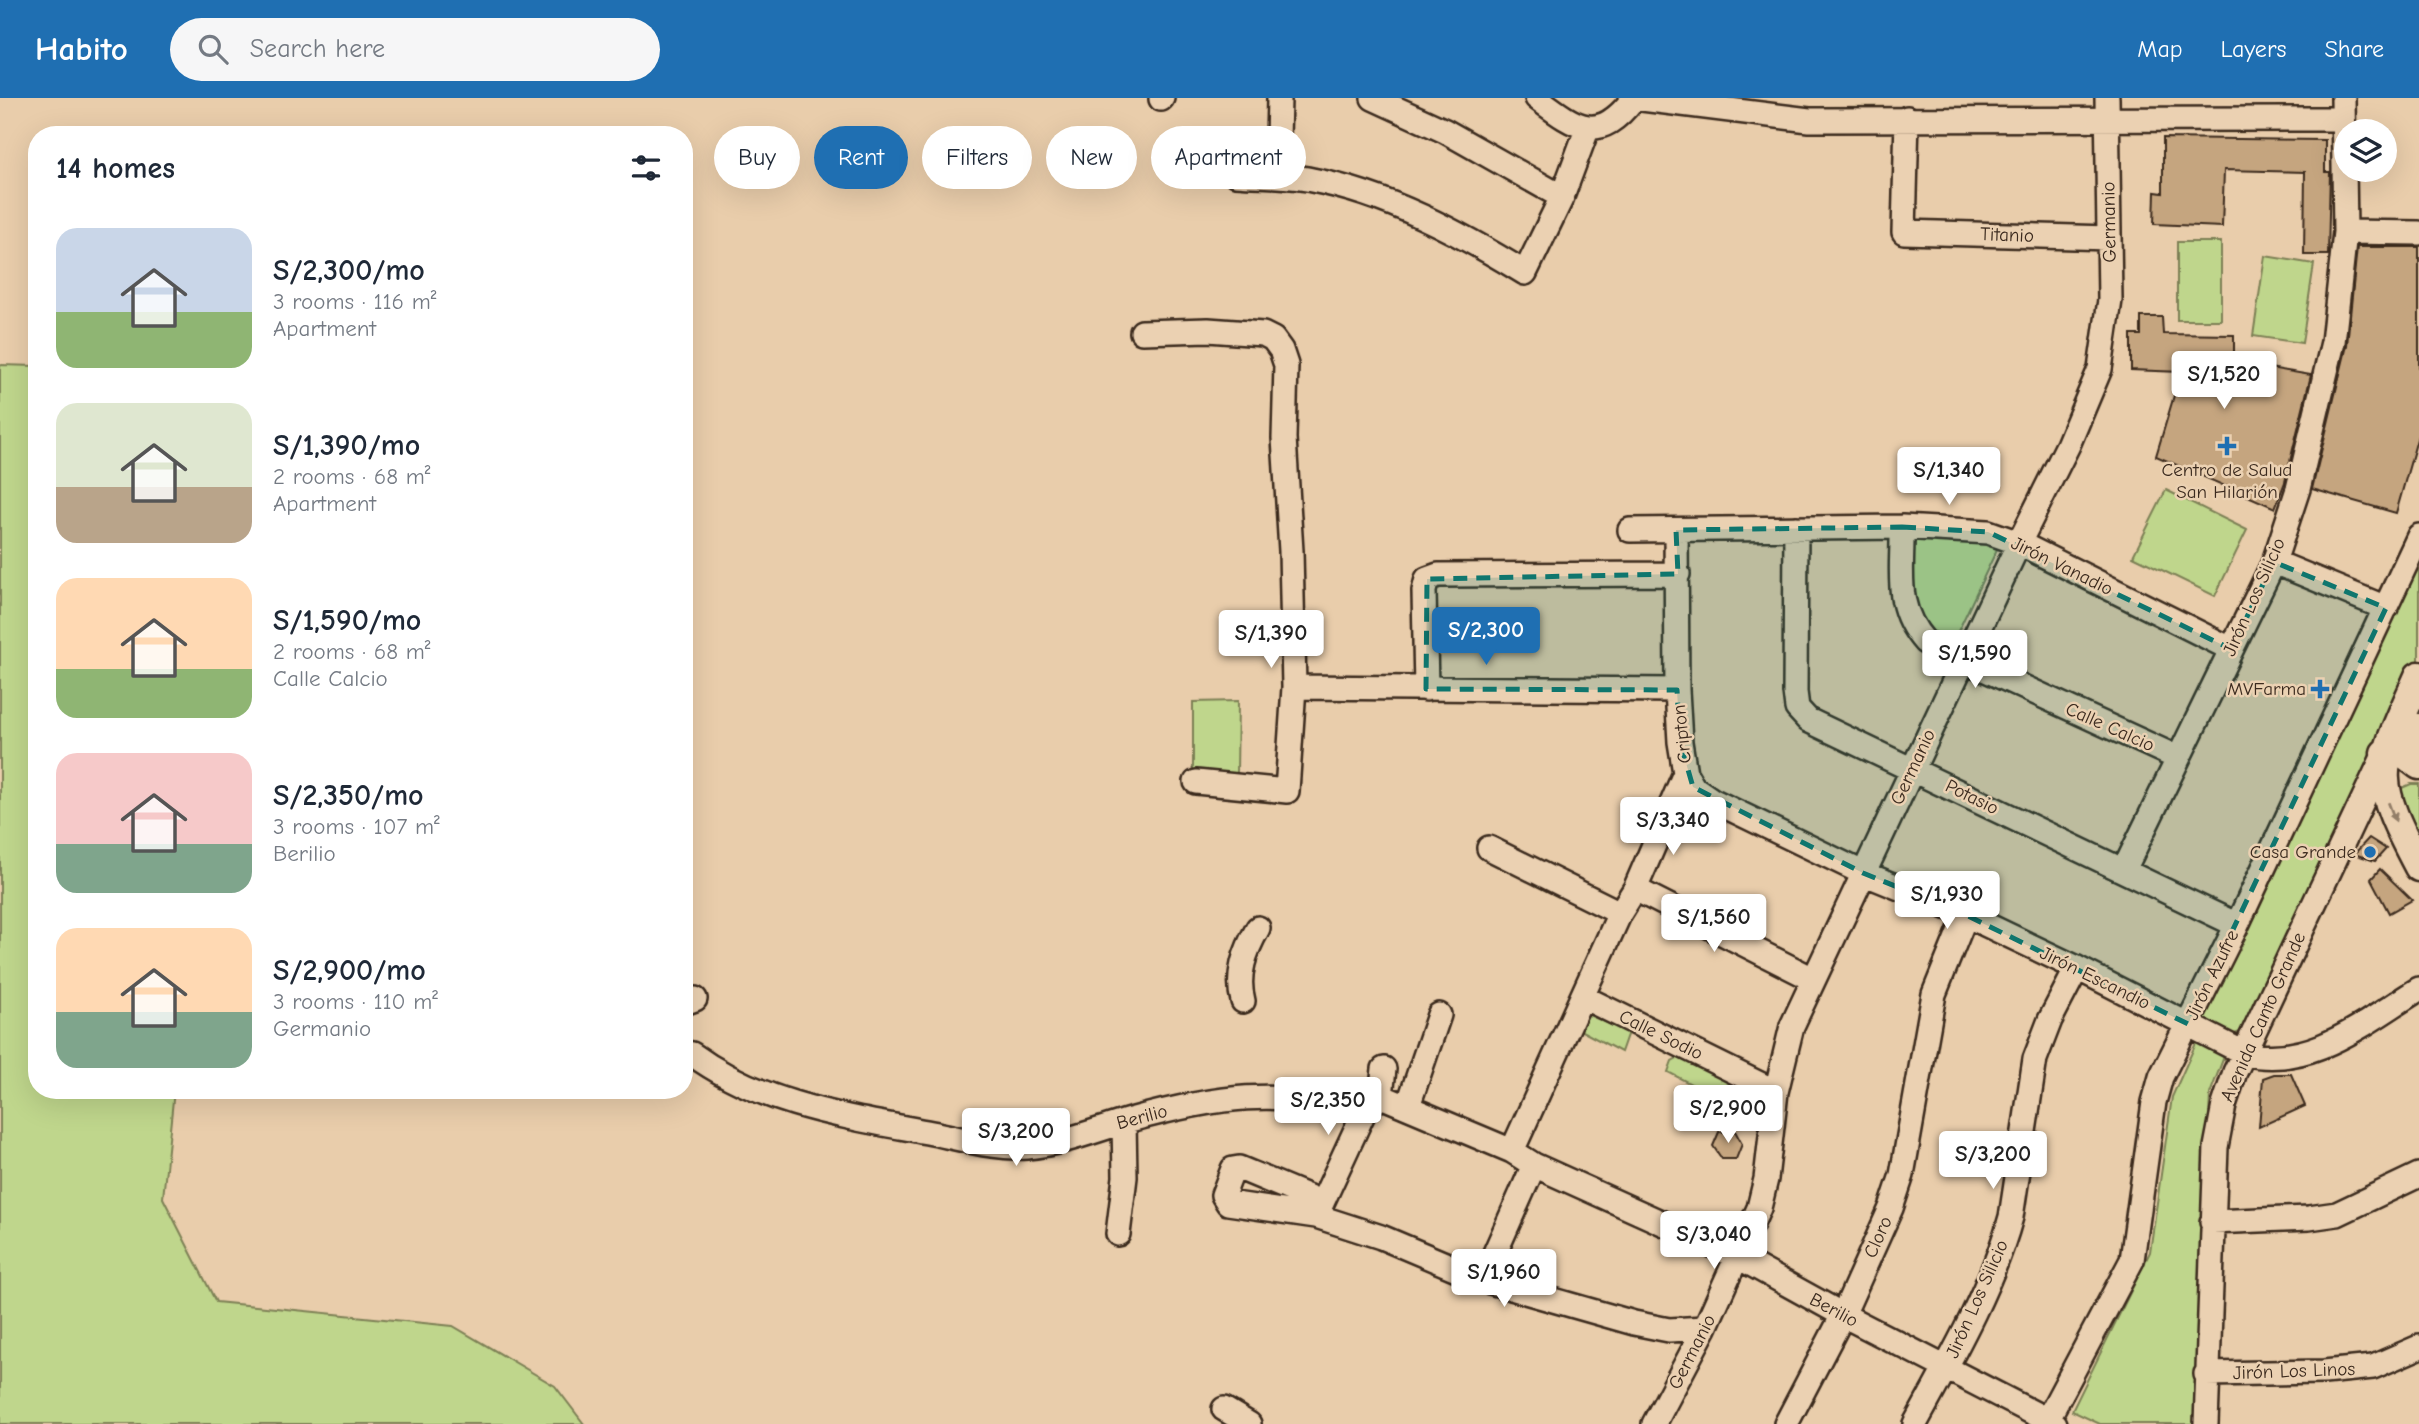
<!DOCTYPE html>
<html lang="en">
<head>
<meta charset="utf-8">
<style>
  body { margin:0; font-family:"Comic Neue",sans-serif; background:#f6f6f7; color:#1f2937; height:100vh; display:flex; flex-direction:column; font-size:26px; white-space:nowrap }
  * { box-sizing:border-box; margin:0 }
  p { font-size:23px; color:#747a83 }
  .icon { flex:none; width:38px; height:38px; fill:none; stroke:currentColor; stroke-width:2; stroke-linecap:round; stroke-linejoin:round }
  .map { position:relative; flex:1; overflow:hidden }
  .side { position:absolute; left:28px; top:28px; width:665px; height:973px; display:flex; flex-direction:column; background:#fff; border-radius:28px; box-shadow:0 7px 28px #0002 }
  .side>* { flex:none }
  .banner { position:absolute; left:714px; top:28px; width:665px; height:63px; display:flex; gap:14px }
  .fabs { position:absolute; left:2334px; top:21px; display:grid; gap:14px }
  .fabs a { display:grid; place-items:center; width:63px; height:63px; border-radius:50%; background:#fff; box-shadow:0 7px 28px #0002; font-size:35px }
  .price { position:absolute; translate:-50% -60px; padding:0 16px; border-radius:7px; background:#fff; color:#222; font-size:23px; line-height:46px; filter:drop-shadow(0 2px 4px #0008) }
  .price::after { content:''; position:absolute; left:50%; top:42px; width:21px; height:16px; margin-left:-10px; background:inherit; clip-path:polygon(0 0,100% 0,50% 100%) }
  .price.active { background:#1f6fb2; color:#fff }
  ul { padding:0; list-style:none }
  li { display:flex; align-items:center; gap:21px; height:175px; padding:0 28px }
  li span { display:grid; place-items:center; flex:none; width:196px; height:140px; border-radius:21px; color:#555 }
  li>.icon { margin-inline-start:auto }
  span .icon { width:84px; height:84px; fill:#fffc; stroke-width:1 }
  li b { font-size:30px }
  h2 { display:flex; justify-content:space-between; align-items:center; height:84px; padding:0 28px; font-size:30px }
  .tag { padding:0 24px; border-radius:32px; background:#fff; box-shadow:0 7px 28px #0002; font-size:24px; line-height:63px }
  .tag.active { background:#1f6fb2; color:#fff }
  header { display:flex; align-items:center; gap:42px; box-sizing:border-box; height:98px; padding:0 35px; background:#1f6fb2; color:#fff }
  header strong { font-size:33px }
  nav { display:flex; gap:38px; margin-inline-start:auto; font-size:24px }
  .search { width:490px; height:63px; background:#f6f6f7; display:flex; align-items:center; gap:18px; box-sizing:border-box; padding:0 24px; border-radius:38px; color:#747a83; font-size:26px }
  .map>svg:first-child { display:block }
</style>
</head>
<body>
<header>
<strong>Habito</strong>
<div class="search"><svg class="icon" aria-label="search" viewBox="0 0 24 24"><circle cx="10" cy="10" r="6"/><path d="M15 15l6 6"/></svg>Search here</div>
<nav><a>Map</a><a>Layers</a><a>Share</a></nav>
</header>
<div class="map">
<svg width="2419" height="1326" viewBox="0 0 2419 1326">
  <rect width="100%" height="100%" fill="#e9cdab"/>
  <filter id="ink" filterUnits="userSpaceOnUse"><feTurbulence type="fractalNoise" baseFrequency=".0143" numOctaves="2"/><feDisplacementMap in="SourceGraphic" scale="14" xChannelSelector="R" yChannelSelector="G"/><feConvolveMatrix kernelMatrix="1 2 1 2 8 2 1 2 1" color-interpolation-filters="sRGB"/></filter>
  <g filter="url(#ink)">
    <path fill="#bfd68c" stroke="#7d8055" stroke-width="2" d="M2177,144h44v78h-44z
      M2265,158l49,8 -12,79 -49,-7z
      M0,267l37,1v724h137l-11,108 53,104 237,24 102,60 29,38h-584z
      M2166,392l81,40 -32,66 -82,-40z
      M1905,424l94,23 -47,99 -33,-18 -8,-12z
      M2419,461v103l-179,370 -8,3 -32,-15z
      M1238,603l-1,73h-44v-72z
      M2411,686h8v51l-22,-45z
      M1584,915l44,19 -7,20 -43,-23z
      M2197,943l29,10 -16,43 -15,330h-95l-28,-13 78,-159 22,-155z
      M1681,958l58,27 -10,21 -61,-32 4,-11z"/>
    <path fill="#c5a57f" stroke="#3b2a1e" stroke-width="2" d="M2163,40l162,2v32h5l-2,83h-24l1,-83 -81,-2 -2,57 -68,-3 1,-32 8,1z
      M2357,149h62v185l-23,81 -84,-24 35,-144z
      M2141,219h21l1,17 71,1v27l77,13 -26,107 -10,26 -119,-52 25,-84 -50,-2v-35h10z
      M2369,740l17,11 -11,12 -21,-7z
      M2380,771l32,31 -23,13 -18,-34z
      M2274,976h17l14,32 -46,21 4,-49z
      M1735,1033l7,13 -6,15h-14l-9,-13 6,-14z"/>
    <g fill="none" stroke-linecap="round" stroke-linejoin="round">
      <g stroke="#3b2a1e" stroke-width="28">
        <path id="minor" d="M1373,0l72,33 117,66
          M1537,0c40,30 61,47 97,0
          M1634,0l175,22 534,-1
          M1161,1l1,-1
          M1907,20l-3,114 205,6
          M1278,41l1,-41
          M1236,76c25,2 52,1 76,6 75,14 148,53 213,93l37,-76 26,-70
          M2345,134l74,1
          M1142,234l66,-2 55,4 10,5 8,11 5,15 -2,73 7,113 3,136 -7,104 -91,-9
          M1902,429c1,45 -9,79 23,115l253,116
          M1796,430l-1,164 2,16 11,12 429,205
          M1630,432l272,-3 86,5 31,11 212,106
          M2274,464l112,46
          M1294,589l383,3
          M1426,591l-2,-98 3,-12 11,-4 240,-1
          M1685,675l8,14 19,13 151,73 103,42 111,53 167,85c66,17 121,-31 175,-64
          M1489,750l131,65
          M2124,772l150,-308 24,-73 35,-147 5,-45 7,-65 -2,-134
          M1635,791l178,90
          M1583,899l193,95
          M1243,903c-7,-26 2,-50 15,-73
          M684,905l11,-4
          M684,955l8,1c71,52 156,63 240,79 31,6 63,16 95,14 35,-3 69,-17 103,-27 88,-24 145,-32 235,-10
          M1381,998l131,55 22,14 204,92 105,58 212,109
          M1408,1008l31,-91
          M1512,1053l108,-238 15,-24 50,-116 -5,-31 -3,-52 -1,-160
          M1321,1104l-82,-34 -6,1 -10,26 5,8 88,13 65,21 102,43 151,43 35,7 36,-2
          M1316,1118l49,-106 16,-14 3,-27
          M2212,1124l97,-4 28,-4 82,-39
          M1118,1136l7,-57 -1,-55
          M1483,1182l51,-115
          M2206,1276l118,-2 49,-5 46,-20
          M1224,1311l25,15
          M1654,1326l51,-96 54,-120 7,-29 10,-87 16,-66 227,-483 49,-98 32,-76 10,-69 -3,-202
          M1786,1326l57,-109 48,-107 11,-33 32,-181 32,-79
          M1915,1326c35,-64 77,-137 96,-207l24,-158 15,-39 27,-52
          M2045,1326l87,-164 22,-158 7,-25 76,-152 182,-389
          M2206,1326l10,-277 8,-42 11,-33 150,-319"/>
      </g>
      <g stroke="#3b2a1e" stroke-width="33">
        <path id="major" d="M2419,578c-41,94 -50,97 0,191
          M2385,655l17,-1 17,13
          M2413,661l2,-21 4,-10"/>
      </g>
      <use href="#minor" stroke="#ebd1b2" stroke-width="23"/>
      <use href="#major" stroke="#ebd1b2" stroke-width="28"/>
    </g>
    <defs><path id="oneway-solid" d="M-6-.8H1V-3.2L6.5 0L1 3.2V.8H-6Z" transform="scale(1.75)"/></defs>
    <use fill="#937e68" href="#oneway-solid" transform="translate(2392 714) rotate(69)"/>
  </g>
  <path fill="#0f766e" fill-opacity="0.2" stroke="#0f766e" stroke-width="5" stroke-dasharray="14 9" stroke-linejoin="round" d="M1902,429l86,5 243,117 43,-87 112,46 -198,416 -222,-109 -103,-42 -170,-86 -13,-45 -3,-52 -251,-1 1,-110 251,-5 -2,-44z"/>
  <g fill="#1f6fb2" stroke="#ebd1b2" stroke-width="2.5">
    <path d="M2223.5 337.5h7v7h7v7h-7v7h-7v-7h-7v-7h7z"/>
    <path d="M2316.5 580.5h7v7h7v7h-7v7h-7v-7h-7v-7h7z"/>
    <circle cx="2370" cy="754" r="7"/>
  </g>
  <g text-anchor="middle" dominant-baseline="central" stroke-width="5" stroke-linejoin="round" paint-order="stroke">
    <g font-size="19" fill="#3b2a1e" stroke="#ebd1b2">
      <text transform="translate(2109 124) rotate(-91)">Germanio</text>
      <text transform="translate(2007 137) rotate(2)">Titanio</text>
      <text transform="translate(2062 468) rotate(26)">Jirón Vanadio</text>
      <text transform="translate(2254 499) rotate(-66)">Jirón Los Silicio</text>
      <text transform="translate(2110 629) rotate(24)">Calle Calcio</text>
      <text transform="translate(1682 636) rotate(-96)">Cripton</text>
      <text transform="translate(1913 669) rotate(-65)">Germanio</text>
      <text transform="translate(1972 699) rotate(26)">Potasio</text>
      <text transform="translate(2212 877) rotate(-64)">Jirón Azufre</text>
      <text transform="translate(2095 880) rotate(26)">Jirón Escandio</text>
      <text transform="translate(2263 919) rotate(-66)">Avenida Canto Grande</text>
      <text transform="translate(1661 937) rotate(26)">Calle Sodio</text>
      <text transform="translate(1142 1019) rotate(-15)">Berilio</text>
      <text transform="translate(1878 1139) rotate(-66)">Cloro</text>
      <text transform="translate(1977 1201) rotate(-66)">Jirón Los Silicio</text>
      <text transform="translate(1834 1212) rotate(28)">Berilio</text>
      <text transform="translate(1692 1254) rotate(-63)">Germanio</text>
      <text transform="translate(2294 1273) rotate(-2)">Jirón Los Linos</text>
    </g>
    <g font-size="19" fill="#3b2a1e" stroke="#ebd1b2" text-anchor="end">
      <text x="2227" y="372" text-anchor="middle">Centro de Salud<tspan x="2227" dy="22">San Hilarión</tspan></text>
      <text x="2306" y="591">MVFarma</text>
      <text x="2356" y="754">Casa Grande</text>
    </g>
  </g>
</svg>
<div class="fabs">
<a><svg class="icon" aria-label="layers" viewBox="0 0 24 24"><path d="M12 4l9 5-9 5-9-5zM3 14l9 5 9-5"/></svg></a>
</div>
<b class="price" style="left:2224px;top:313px">S/1,520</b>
<b class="price" style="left:1949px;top:409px">S/1,340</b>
<b class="price active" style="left:1486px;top:569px">S/2,300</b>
<b class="price" style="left:1271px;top:572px">S/1,390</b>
<b class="price" style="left:1975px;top:592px">S/1,590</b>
<b class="price" style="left:1673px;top:759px">S/3,340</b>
<b class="price" style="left:1947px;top:833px">S/1,930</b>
<b class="price" style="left:1714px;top:856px">S/1,560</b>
<b class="price" style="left:1328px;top:1039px">S/2,350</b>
<b class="price" style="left:1728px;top:1047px">S/2,900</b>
<b class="price" style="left:1016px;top:1070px">S/3,200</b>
<b class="price" style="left:1993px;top:1093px">S/3,200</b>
<b class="price" style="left:1714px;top:1173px">S/3,040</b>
<b class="price" style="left:1504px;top:1211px">S/1,960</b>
<div class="banner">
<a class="tag">Buy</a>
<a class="tag active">Rent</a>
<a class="tag">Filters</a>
<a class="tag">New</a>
<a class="tag">Apartment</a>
</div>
<section class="side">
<h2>14 homes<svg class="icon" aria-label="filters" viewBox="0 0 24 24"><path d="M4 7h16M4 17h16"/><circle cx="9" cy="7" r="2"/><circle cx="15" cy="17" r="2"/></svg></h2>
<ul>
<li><span style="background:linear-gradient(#c9d6e8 60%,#8fb573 0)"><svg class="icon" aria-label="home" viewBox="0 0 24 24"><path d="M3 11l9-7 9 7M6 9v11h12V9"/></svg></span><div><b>S/2,300/mo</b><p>3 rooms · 116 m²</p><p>Apartment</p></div></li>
<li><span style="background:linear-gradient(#dfe7d0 60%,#b9a48a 0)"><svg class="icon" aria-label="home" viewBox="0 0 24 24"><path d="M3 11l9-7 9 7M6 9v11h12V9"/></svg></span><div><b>S/1,390/mo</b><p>2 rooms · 68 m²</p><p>Apartment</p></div></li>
<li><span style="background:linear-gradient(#ffd9b3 65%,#8fb573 0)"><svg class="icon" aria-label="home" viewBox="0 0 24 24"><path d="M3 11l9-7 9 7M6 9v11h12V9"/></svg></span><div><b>S/1,590/mo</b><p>2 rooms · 68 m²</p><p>Calle Calcio</p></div></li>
<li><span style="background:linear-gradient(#f6c9c9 65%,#7fa58c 0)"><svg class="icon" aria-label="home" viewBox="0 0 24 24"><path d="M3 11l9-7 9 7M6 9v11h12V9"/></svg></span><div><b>S/2,350/mo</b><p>3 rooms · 107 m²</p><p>Berilio</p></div></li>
<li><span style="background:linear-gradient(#ffd9b3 60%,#7fa58c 0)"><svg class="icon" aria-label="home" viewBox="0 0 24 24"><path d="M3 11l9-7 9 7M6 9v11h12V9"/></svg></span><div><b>S/2,900/mo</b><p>3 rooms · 110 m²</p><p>Germanio</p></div></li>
</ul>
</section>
</div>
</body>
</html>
